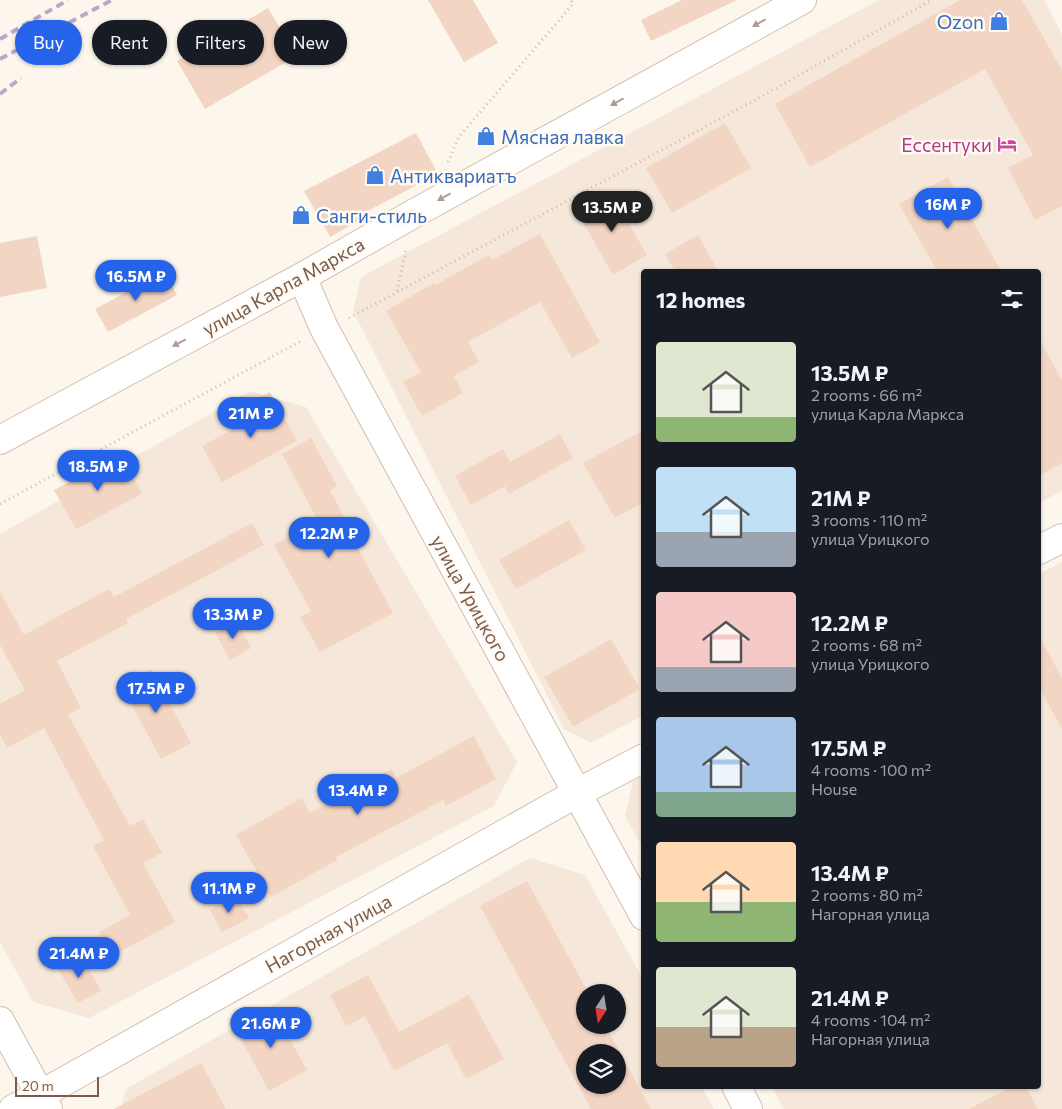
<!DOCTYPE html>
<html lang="en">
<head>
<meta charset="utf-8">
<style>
  body { margin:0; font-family:Commissioner,sans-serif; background:#20242c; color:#f1f3f6; height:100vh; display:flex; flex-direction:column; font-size:19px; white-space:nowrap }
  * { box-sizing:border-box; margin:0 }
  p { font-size:16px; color:#9ea1a6 }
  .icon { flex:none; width:28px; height:28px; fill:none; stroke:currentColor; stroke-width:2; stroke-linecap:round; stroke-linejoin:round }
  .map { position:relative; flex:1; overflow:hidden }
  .details { position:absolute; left:641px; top:269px; width:400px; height:820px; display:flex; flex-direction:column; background:#171b24; border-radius:5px; box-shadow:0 1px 4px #0004 }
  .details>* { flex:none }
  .hud { position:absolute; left:15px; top:20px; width:475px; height:45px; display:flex; gap:10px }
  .needle { width:32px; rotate:192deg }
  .controls { position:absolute; left:576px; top:984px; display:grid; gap:10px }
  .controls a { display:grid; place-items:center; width:50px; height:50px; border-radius:50%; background:#171b24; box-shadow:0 1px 4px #0004; font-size:25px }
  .scale { position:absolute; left:15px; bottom:12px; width:84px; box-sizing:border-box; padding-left:5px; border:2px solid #7a5c4d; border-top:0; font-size:14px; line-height:18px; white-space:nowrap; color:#7a5c4d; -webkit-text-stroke:4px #fffaf3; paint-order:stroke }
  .price { position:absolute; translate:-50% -42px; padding:0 11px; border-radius:18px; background:#2563eb; color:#fff; font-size:16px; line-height:32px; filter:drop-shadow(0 1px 2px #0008) }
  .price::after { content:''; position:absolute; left:50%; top:30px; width:15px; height:11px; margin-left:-8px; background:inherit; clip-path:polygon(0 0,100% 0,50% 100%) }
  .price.selected { background:#222; color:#fff }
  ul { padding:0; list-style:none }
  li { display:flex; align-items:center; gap:15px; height:125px; padding:0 15px }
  li span { display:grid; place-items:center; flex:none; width:140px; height:100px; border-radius:5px; color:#555 }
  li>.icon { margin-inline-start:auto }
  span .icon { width:60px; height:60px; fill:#fffc; stroke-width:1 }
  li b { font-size:21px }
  h2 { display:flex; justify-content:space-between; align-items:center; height:60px; padding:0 15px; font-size:21px }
  .chip { padding:0 18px; border-radius:22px; background:#171b24; box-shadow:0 1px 4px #0004; font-size:18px; line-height:45px }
  .chip.selected { background:#2563eb; color:#fff }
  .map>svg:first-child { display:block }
</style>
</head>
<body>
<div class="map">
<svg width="1062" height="1109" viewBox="0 0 1062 1109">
  <rect width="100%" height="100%" fill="#fdf6ec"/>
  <path fill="#f5e8da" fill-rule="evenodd" d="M879,0h165l18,34v457l-23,12v-232h-395v444l-53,28 -27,-14 -211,-418 8,-34z
    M250,391l56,16 211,355 -23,44 -405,212 -56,-16 -33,-60v-408z
    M1062,562v547h-278l-13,-23h268v-512z
    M644,773v77l-19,-34 9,-39z
    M530,858l55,17 59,106v105h57l13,23h-593l5,-20zM585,992h33v33h-33zM585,1052h33v33h-33z"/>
  <path fill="#f3d5c3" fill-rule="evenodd" d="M428,0h45l25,43 -34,19z
    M682,0h55l-86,41 -10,-21z
    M960,0h62l40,70v136l-27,14 -27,-52 25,-13 -48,-86 -175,98 -35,-63z
    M268,8l29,48 -92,53 -28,-48z
    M725,123l26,45 -79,45 -26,-45z
    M416,133l22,41 -76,40 2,4 -34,19 -26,-46z
    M948,177l53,94h-64l-38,-67z
    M610,191l37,64 -34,20 -37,-65z
    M540,234l60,108 -28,16 -32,-56 -72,40 11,20 -25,14 9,17 -41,23 -19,-34 18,-10 -35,-61 48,-28 1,2 54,-30 3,5z
    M698,235l20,36h-43l-10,-17z
    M37,236l10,52 -47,9v-54z
    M164,272l13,23 -69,37 -13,-23z
    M1039,339l23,41v83l-23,13z
    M270,392l27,49 -75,41 -20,-36 48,-26 -7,-14z
    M644,430v72l-29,16 -32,-55z
    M560,434l13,24 -64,36 -4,-8 -34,19 -16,-29 48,-27 7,13z
    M311,438l26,48 -7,4 27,52 -2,1 38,70 -73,39 -20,-35 11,-6 -37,-66 44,-24 -36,-67z
    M121,454l21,40 -66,35 -22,-39z
    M569,520l17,30 -70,39 -17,-29z
    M252,523l12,22 -138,74 2,4 -71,38 24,47 -13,7 62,111 13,-7 19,34 -19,10 32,59 -63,34 -13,-24 31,-17 -37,-69 11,-6 -60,-112 -37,20 -7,-14v-30l25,-14 -25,-45v-53l24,43 85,-46 5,8z
    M237,621l14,27 -21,12 -15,-27z
    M1039,636l23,42v51l-23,-42z
    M611,639l29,50 -67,38 -29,-50z
    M151,669l40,74 -30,16 -40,-74z
    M474,736l22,43 -50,27 -3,-6 -107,57 1,3 -66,37 -35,-62 66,-37 8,15 82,-44 4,9z
    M527,881l61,111h-3v33h20l46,84h-60l-111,-203zM585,1052h33v33h-33z
    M236,896l13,22 -27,14 -12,-22z
    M81,954l20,37 -23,12 -21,-36z
    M368,975l31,57 70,-37 35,64 -38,20 -19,-36 -53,28 -29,-55 -19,10 -16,-31z
    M272,1008l35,62 -38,21 -34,-63z
    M201,1063l25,46h-112z
    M1013,1086h12l13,23h-69z"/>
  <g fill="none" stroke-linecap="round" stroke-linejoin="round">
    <g stroke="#d1beb0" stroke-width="30">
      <path id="street" d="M302,277l22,51 320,588
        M1039,550l23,-12
        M0,1021l48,88
        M736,1086l12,23
        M13,1109l27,-14 537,-302 67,-35"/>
    </g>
    <g stroke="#d6c0b0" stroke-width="30">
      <path id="secondary" d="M0,440l302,-163 111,-63 389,-214"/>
    </g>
    <path stroke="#d9b8a5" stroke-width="3" stroke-dasharray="1 4" stroke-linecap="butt" d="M448,162l10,-24 115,-134 -2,-4
      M397,291l9,-41
      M349,318l406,-218 177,-100
      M0,504l301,-163"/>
    <use href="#street" stroke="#fff" stroke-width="28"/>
    <use href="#secondary" stroke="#fff" stroke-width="28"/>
    <path stroke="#b9a8c9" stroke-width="4" stroke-dasharray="8 5" stroke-linecap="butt" d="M0,39l68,-39
      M0,59l112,-59
      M0,94l21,-16"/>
  </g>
  <defs><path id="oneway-solid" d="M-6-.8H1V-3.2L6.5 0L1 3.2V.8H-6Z" transform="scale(1.25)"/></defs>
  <g fill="#af9d94">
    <use href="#oneway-solid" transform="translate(759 23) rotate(151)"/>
    <use href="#oneway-solid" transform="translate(617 102) rotate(151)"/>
    <use href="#oneway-solid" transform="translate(444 197) rotate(151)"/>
    <use href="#oneway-solid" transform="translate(179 343) rotate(152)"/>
  </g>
  <defs>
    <g id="shop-bare" transform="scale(1.5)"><path d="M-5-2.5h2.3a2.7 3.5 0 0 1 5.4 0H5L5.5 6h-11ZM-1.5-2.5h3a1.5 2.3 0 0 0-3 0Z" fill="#3f7fe0" stroke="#fffaf3" stroke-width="2.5" paint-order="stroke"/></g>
    <g id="hotel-bare" transform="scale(1.5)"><path d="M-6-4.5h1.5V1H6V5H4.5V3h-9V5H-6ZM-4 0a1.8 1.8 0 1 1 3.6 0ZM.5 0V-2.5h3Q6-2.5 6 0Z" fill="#d1479c" stroke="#fffaf3" stroke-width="2.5" paint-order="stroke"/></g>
  </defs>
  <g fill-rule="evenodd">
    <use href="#shop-bare" x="999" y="21"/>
    <use href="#shop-bare" x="486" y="136"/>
    <use href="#hotel-bare" x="1007" y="144"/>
    <use href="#shop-bare" x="375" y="175"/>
    <use href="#shop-bare" x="301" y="215"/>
  </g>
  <g text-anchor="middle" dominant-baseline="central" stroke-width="5" stroke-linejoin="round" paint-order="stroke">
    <g font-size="19" fill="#366cbe" stroke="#fffaf3" text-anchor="start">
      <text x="984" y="21" text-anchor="end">Ozon</text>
      <text x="501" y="136">Мясная лавка</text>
      <text x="390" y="175">Антиквариатъ</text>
      <text x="316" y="215">Санги-стиль</text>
    </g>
    <g font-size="19" fill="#b23c85" stroke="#fffaf3" text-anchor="end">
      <text x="992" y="144">Ессентуки</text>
    </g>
    <g font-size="19" fill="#7a5c4d" stroke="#fffaf3">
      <text transform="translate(283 286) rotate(-29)">улица Карла Маркса</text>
      <text transform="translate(471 598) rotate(61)">улица Урицкого</text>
      <text transform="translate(328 933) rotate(-29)">Нагорная улица</text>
    </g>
  </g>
</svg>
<div class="controls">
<a><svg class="needle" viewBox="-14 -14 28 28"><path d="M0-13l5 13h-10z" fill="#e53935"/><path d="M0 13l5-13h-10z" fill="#9ea1a6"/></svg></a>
<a><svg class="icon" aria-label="layers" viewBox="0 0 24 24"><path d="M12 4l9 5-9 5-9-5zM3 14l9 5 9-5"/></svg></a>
</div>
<div class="scale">20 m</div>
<b class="price" style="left:948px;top:230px">16M ₽</b>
<b class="price selected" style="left:612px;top:233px">13.5M ₽</b>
<b class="price" style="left:136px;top:302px">16.5M ₽</b>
<b class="price" style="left:251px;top:439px">21M ₽</b>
<b class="price" style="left:98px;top:492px">18.5M ₽</b>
<b class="price" style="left:329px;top:559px">12.2M ₽</b>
<b class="price" style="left:233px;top:640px">13.3M ₽</b>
<b class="price" style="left:156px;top:714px">17.5M ₽</b>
<b class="price" style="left:358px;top:816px">13.4M ₽</b>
<b class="price" style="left:229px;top:914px">11.1M ₽</b>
<b class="price" style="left:79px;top:979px">21.4M ₽</b>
<b class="price" style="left:271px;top:1049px">21.6M ₽</b>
<div class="hud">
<a class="chip selected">Buy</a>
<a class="chip">Rent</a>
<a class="chip">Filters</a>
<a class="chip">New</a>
</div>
<section class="details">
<h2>12 homes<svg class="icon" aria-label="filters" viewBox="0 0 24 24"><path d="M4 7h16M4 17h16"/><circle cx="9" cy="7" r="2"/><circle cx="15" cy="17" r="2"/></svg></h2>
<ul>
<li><span style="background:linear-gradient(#dfe7d0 75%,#8fb573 0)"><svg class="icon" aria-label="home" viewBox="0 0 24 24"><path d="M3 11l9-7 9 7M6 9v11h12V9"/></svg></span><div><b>13.5M ₽</b><p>2 rooms · 66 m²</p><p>улица Карла Маркса</p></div></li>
<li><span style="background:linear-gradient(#bfe0f5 65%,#9aa5b1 0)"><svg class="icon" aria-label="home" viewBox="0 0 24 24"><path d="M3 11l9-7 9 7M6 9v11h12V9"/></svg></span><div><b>21M ₽</b><p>3 rooms · 110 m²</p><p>улица Урицкого</p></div></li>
<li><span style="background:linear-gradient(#f6c9c9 75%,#9aa5b1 0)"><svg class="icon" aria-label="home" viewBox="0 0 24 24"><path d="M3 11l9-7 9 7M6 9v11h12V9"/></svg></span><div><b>12.2M ₽</b><p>2 rooms · 68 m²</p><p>улица Урицкого</p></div></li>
<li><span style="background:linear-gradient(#a9c7e8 75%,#7fa58c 0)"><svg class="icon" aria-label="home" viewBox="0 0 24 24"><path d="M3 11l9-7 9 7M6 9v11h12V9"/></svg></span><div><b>17.5M ₽</b><p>4 rooms · 100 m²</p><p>House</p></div></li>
<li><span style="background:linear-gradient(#ffd9b3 60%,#8fb573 0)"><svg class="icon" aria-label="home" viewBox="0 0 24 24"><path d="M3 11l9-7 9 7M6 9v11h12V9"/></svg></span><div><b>13.4M ₽</b><p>2 rooms · 80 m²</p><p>Нагорная улица</p></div></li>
<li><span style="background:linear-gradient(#dfe7d0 60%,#b9a48a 0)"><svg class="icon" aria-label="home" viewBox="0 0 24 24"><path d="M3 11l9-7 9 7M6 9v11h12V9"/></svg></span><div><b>21.4M ₽</b><p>4 rooms · 104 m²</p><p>Нагорная улица</p></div></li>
</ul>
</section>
</div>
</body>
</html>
